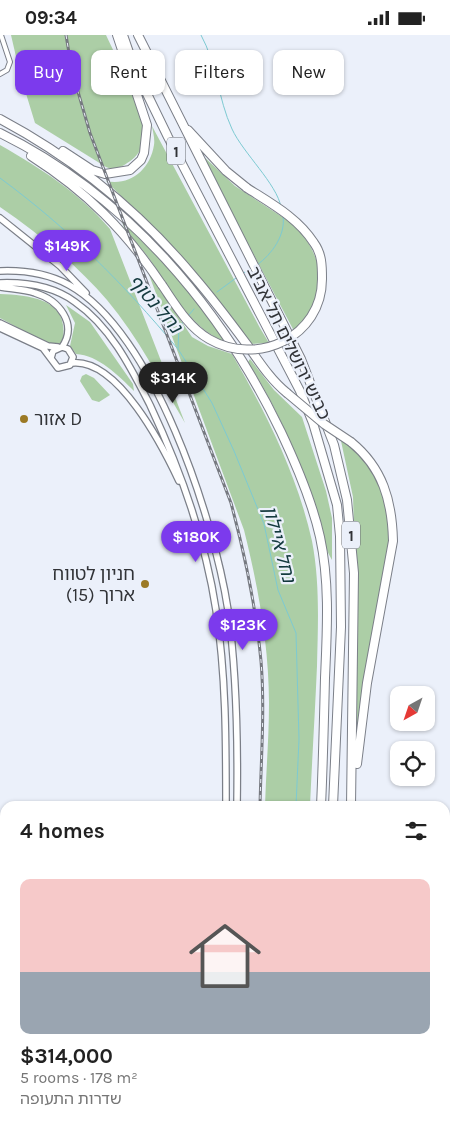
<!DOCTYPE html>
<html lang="en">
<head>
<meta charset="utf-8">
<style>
  body { margin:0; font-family:Karla,"Noto Sans Hebrew",sans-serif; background:#f2f2f2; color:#222; height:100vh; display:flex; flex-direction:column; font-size:19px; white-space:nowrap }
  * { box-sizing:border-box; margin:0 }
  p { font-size:16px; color:#767676 }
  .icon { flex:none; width:28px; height:28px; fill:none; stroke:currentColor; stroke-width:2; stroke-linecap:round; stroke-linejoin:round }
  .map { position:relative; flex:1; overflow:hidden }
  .details { position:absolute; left:0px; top:766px; width:450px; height:336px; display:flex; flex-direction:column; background:#fff; border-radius:15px 15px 0 0; box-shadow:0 1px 4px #0004 }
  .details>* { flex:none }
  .banner { position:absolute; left:15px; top:15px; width:420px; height:45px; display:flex; gap:10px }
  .needle { width:32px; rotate:220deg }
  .buttons { position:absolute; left:390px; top:651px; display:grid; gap:10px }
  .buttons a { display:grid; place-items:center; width:45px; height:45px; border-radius:10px; background:#fff; box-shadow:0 1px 4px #0004; font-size:25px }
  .price { position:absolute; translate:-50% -42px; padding:0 11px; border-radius:18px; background:#7c3aed; color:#fff; font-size:16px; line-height:32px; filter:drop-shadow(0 1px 2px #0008) }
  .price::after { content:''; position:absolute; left:50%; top:30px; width:15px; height:11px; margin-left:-8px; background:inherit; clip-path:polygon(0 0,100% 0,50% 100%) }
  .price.on { background:#222; color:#fff }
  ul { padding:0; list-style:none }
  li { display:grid; align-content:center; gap:10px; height:265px; padding:0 20px }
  li span { display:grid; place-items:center; height:155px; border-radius:10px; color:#555 }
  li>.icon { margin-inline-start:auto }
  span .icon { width:90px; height:90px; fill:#fffc; stroke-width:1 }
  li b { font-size:21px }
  h2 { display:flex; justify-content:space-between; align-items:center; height:60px; padding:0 20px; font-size:21px }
  .chip { padding:0 18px; border-radius:10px; background:#fff; box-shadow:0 1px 4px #0004; font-size:18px; line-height:45px }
  .chip.on { background:#7c3aed; color:#fff }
  .status { display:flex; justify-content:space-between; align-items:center; height:35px; padding:0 25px; background:#fff; direction:ltr }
  .status svg { height:14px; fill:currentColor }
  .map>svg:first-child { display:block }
</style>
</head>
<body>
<div class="status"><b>09:34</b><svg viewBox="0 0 49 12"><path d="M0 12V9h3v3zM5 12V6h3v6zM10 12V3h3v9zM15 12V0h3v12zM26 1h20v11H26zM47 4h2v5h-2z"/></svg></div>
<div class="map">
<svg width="450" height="1102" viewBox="0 0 450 1102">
  <rect width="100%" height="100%" fill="#ebf0fa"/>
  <path fill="#accea6" d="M11,0h95c9,19 40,84 38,102 -2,18 -14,26 -30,33l-8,-3 -71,-44 -15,-49z
    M152,91l108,202 9,15 -20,1 -112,-132 -31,-31c24,5 44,-11 48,-36 1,-6 -1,-13 -2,-19z
    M0,110c40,23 80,48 110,84l75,194c-24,-41 -47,-86 -78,-123 -30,-35 -69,-67 -107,-93z
    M200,118l35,33 58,38c23,22 36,57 20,86 -5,8 -13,15 -19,21z
    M121,184l57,57 52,68c-52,-18 -65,-78 -104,-111z
    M148,237l44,65 16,9 24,8c34,59 65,120 80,187 8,41 6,84 5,125 -2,47 -5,94 -7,140h-45c1,-34 4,-68 4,-103 0,-58 -11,-117 -25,-173z
    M0,259c32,1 72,6 62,49l-14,1 -48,-26z
    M66,270l24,17 43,62 1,7c-15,-15 -36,-36 -58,-37l-6,-8 5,-23z
    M250,324l24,31 28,27 24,74 6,27v42c-12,-20 -13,-44 -21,-66 -16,-45 -37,-91 -63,-132z
    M86,339l8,4 16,17 -11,7 -7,-2 -12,-19 2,-5z
    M341,406l16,9 9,9 18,33 6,49 -26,141 -10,76 2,-168 -3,-93z
    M0,943h5v95l-5,2z"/>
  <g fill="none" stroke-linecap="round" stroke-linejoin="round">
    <path stroke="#7dcad2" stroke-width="1" d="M201,0c16,29 17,64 31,94 11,24 45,55 49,78
      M0,143c68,50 123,105 177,170
      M257,230c15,-11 29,-30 26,-49
      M242,239l9,-6
      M217,257l19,-14
      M188,281l6,-7
      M184,286l-5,6 -1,22 34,54 22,48 30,73 14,66 18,43 3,106 -3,67
      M0,974h5
      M281,1098v4"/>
    <g stroke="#7b7f88" stroke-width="6">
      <path id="street" d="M0,39l7,-4 3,-8 -9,-27
        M204,1102l1,-4"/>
    </g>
    <g stroke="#7b7f88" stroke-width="8">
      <path id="secondary" d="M0,183l60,48 26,27
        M0,236c25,-1 47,2 69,14 85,47 145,234 159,325 9,65 10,131 9,196
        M0,248c27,-1 53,3 75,19 36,25 56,66 75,103 31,66 55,133 66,205 10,65 10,131 10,196
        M0,252c12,2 24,2 35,6 24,7 43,31 27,54
        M0,288l48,23 10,1
        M0,293l43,20 15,20 12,-3 3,-8 -5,-8 -6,-2 -9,4 -2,7
        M72,328c46,-5 91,84 107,118
        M210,1102v-4
        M221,1102l1,-4"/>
    </g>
    <g stroke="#7b7f88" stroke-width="10">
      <path id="highway" d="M123,0l11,32 34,70 132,254 13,32 24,82 3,31 1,91 -8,179
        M138,0l163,324 33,86 13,55 7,73 -3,233
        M0,84c75,40 140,93 194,158 19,22 37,46 54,69 12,17 23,34 39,47
        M188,95l38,41 21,17
        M0,98c126,62 221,174 281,299 16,34 31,69 39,105 10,46 7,94 5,141 -1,42 -2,85 -4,128
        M63,116l29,19 13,4 25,-4 11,-10 3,-7 3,-28 -30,-90
        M31,121c56,36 94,74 131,129
        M351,407c32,26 41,59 42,99l-26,142 -10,81
        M303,1098v4
        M310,1098v4
        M331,1098v4"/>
    </g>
    <use href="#street" stroke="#fff" stroke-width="4"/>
    <use href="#secondary" stroke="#fff" stroke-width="5.5"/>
    <use href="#highway" stroke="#fff" stroke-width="8"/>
    <g stroke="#767980" stroke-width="3">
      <path id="rail" d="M66,0l6,36 18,62 141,370c14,52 25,104 30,158 4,48 0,97 -1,145
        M253,1102v-4"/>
    </g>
    <use href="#rail" stroke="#ebf0fa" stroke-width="1" stroke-dasharray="4" stroke-linecap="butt"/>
    <g stroke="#7b7f88" stroke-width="10" stroke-linecap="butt">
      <path id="highway-bridge" d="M162,250c13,19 26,42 47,54 48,28 113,-2 113,-60 0,-13 0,-25 -8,-36 -16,-25 -42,-39 -67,-55
        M287,358l37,31 27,18"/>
    </g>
    <use href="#highway-bridge" stroke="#fff" stroke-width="8"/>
  </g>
  <g fill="#9b7924" stroke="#ebf0fa" stroke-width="2">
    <circle cx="24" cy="384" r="5"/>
    <circle cx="145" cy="549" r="5"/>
  </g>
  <g text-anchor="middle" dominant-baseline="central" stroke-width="4.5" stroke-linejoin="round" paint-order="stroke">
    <g fill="#ebf0fa" stroke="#696c72" stroke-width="1">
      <rect x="167" y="102.5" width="18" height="27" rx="4"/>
      <rect x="342" y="486.5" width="18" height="27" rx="4"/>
    </g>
    <g font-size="16" font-weight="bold" fill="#313337">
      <text x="176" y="116">1</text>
      <text x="351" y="500">1</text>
    </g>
    <g font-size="18" fill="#313337" stroke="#ebf0fa">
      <text transform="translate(289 308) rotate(64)">כביש ירושלים תל אביב</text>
    </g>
    <g font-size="18" fill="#313337" stroke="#ebf0fa" text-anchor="start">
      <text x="34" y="384">אזור D</text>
      <text x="135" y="539" text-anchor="end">חניון לטווח<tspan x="135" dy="21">ארוך (15)</tspan></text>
    </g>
    <g font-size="19" font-style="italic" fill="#13393d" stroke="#ebf0fa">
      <text transform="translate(155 269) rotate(49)">נחל נטוף</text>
      <text transform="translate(279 509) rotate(75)">נחל איילון</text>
    </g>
  </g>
</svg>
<div class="buttons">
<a><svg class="needle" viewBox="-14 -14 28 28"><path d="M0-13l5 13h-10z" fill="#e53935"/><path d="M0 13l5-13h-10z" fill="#767676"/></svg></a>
<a><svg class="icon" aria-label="locate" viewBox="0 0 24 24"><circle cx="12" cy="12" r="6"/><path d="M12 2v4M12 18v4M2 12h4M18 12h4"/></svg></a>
</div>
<b class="price" style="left:67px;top:237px">$149K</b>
<b class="price on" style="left:173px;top:369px">$314K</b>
<b class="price" style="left:196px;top:528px">$180K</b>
<b class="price" style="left:243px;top:616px">$123K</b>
<div class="banner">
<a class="chip on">Buy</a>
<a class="chip">Rent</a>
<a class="chip">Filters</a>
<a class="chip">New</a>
</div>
<section class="details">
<h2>4 homes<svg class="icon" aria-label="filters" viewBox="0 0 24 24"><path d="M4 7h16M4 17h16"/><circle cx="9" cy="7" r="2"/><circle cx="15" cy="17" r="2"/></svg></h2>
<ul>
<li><span style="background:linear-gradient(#f6c9c9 60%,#9aa5b1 0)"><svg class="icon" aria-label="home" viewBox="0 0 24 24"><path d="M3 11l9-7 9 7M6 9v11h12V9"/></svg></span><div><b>$314,000</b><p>5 rooms · 178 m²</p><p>שדרות התעופה</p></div></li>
</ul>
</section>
</div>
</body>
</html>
